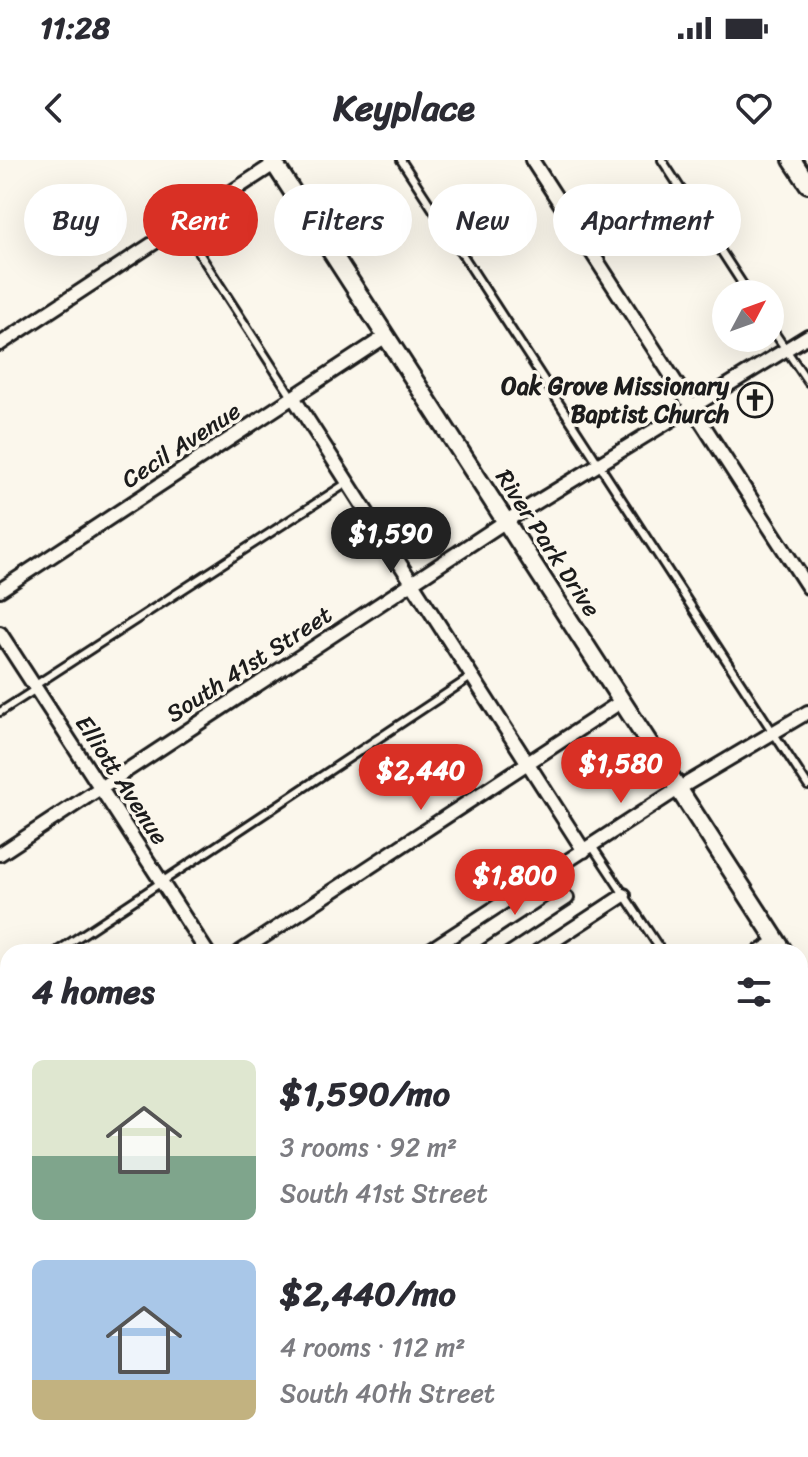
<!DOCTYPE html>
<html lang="en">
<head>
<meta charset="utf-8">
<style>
  body { margin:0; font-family:Sriracha,sans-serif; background:#f7f7f7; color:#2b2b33; height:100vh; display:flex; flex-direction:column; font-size:30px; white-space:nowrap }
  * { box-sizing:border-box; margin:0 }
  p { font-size:26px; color:#7c7c81 }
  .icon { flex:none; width:44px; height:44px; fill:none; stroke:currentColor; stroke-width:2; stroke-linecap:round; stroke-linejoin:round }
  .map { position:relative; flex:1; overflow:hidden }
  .panel { position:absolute; left:0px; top:784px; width:808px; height:514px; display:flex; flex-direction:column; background:#fff; border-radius:24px 24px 0 0; box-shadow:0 8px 32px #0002 }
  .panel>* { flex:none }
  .guide { position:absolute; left:24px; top:24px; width:760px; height:72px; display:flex; gap:16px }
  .needle { width:52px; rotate:49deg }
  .tools { position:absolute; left:712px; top:120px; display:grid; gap:16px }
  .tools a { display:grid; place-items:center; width:72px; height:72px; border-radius:50%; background:#fff; box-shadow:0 8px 32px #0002; font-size:40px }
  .price { position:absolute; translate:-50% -68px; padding:0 18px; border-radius:28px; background:#d93025; color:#fff; font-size:26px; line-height:52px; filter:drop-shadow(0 2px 4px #0008) }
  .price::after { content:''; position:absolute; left:50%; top:48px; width:24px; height:18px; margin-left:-12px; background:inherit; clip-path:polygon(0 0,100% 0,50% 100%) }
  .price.active { background:#222; color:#fff }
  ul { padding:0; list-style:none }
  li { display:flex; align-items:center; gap:24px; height:200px; padding:0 32px }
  li span { display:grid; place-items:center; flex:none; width:224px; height:160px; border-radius:12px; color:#555 }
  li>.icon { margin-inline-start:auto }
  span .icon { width:96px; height:96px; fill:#fffc; stroke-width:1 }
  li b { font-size:34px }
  h2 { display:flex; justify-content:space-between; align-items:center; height:96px; padding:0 32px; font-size:34px }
  .pill { padding:0 28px; border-radius:36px; background:#fff; box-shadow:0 8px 32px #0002; font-size:28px; line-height:72px }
  .pill.active { background:#d93025; color:#fff }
  .status { display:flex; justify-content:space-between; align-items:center; height:56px; padding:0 40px; background:#fff; direction:ltr }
  .status svg { height:22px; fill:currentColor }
  header { display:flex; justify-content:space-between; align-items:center; height:104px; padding:0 32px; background:#fff; font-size:36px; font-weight:800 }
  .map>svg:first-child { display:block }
</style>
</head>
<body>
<div class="status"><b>11:28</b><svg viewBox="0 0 49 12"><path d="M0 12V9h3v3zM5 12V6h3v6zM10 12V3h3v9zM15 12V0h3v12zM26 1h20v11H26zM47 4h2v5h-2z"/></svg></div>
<header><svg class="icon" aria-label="back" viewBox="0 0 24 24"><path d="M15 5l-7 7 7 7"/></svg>Keyplace<svg class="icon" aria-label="heart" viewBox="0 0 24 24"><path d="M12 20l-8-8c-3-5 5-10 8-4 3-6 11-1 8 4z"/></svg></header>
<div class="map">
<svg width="808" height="1297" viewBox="0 0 808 1297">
  <rect width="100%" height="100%" fill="#fbf7ec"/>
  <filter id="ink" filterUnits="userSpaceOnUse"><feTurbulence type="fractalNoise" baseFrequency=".0125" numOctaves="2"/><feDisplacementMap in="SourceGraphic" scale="16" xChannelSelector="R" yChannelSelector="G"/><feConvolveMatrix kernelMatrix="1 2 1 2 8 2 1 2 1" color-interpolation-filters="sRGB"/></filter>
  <g filter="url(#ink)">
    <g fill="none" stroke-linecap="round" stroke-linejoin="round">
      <g stroke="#1c1c1c" stroke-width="12">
        <path id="lane" d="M401,0l407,626
          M662,0l87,134
          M181,65l111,172
          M770,166l38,56
          M34,526l313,-203
          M0,552l36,-23
          M592,686l70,106
          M56,792l415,-275
          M0,828l8,-5
          M0,1071l8,-5
          M11,1290l6,7
          M242,1297l10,-7"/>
      </g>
      <g stroke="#1c1c1c" stroke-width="18">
        <path id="street" d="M532,0l276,427
          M0,184l274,-180
          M293,237l291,454
          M0,430l386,-254
          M0,473l207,319
          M0,694l506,-333 302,-185
          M240,792l382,-251
          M427,792l251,-163 130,-77
          M485,792l82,-54
          M537,792l87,-57
          M759,792l18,-11
          M0,950l8,-5
          M800,1003l8,13
          M0,1110l8,-5
          M800,1133l8,-6
          M0,1145l8,-5
          M800,1256l8,-5
          M797,1290l4,7
          M0,1292l8,-6
          M420,1297l10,-7
          M588,1297l9,-7
          M741,1297l8,-7"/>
      </g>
      <g stroke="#1c1c1c" stroke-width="22">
        <path id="secondary" d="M272,0l512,792
          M792,0l16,24
          M800,816l8,12"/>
      </g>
      <use href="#lane" stroke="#fbf7ec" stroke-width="6"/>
      <use href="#street" stroke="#fbf7ec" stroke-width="12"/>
      <use href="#secondary" stroke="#fbf7ec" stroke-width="16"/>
    </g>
  </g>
  <defs>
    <g id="church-ring" transform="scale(1.8)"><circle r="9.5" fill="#fbf7ec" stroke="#1c1c1c" stroke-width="1.5"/><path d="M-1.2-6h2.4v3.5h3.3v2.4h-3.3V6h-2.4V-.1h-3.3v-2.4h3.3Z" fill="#1c1c1c"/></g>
  </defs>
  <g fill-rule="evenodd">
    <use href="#church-ring" x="755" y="240"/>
  </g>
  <g text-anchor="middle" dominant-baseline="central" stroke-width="7" stroke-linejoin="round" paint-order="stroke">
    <g font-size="24" font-weight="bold" fill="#1c1c1c" stroke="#fbf7ec" text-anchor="end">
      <text x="729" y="226">Oak Grove Missionary<tspan x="729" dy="28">Baptist Church</tspan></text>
    </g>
    <g font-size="24" fill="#1c1c1c" stroke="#fbf7ec">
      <text transform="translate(181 285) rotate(-33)">Cecil Avenue</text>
      <text transform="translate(548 383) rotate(57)">River Park Drive</text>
      <text transform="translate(249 504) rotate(-33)">South 41st Street</text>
      <text transform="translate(122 620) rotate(57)">Elliott Avenue</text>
    </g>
  </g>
</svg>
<div class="tools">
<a><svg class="needle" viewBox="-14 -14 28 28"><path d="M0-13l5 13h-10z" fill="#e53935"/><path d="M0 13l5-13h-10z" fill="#7c7c81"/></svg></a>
</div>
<b class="price active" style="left:391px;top:415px">$1,590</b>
<b class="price" style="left:621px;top:645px">$1,580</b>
<b class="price" style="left:421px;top:652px">$2,440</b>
<b class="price" style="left:515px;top:757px">$1,800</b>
<div class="guide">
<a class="pill">Buy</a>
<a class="pill active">Rent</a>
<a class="pill">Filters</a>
<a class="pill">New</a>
<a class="pill">Apartment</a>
</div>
<section class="panel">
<h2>4 homes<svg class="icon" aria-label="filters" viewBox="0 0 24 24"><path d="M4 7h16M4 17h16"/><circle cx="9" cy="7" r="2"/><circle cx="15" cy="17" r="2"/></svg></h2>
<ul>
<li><span style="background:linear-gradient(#dfe7d0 60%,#7fa58c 0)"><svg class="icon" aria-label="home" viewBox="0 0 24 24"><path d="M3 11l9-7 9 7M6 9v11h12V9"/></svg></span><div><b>$1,590/mo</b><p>3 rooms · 92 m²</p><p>South 41st Street</p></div></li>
<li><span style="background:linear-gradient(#a9c7e8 75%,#c2b280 0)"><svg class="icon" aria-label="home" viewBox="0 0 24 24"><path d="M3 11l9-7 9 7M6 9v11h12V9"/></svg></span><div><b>$2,440/mo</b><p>4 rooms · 112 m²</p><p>South 40th Street</p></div></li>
</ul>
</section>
</div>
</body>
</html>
